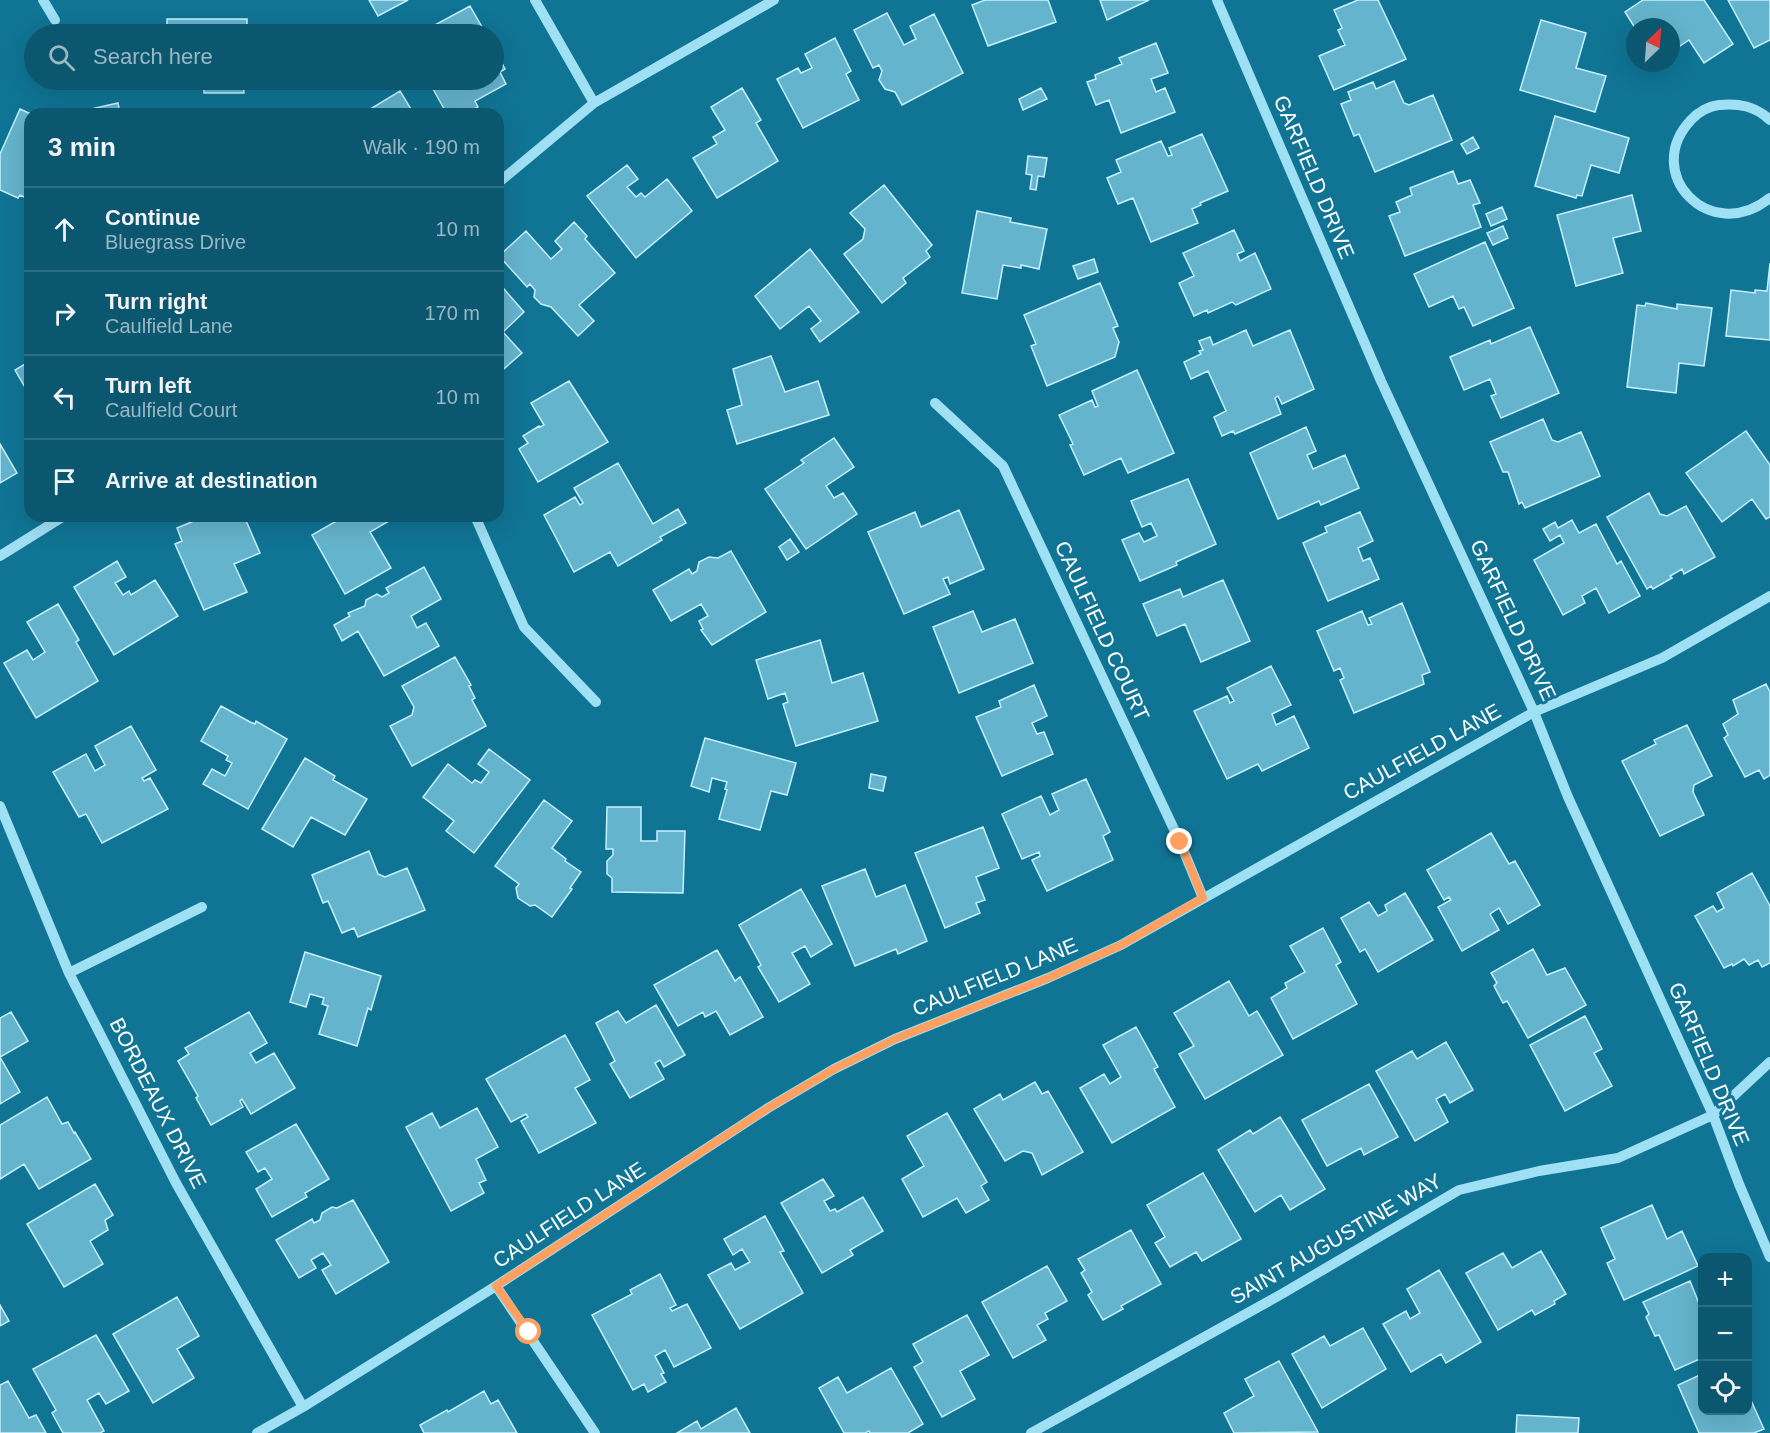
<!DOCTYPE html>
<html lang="en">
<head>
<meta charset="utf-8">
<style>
	body { margin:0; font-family:Helvetica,sans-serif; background:#155d75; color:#f1f3f6 }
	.controls { position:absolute; right:18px; bottom:18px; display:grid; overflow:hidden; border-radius:12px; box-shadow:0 6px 24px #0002 }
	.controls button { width:54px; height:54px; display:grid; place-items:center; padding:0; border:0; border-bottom:2px solid #2c6d83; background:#0c5770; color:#f1f3f6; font:30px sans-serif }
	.compass { position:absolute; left:1626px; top:18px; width:54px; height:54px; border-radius:50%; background:#0c5770; box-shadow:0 6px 24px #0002; rotate:25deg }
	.stop { position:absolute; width:18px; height:18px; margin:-14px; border:4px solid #ffa061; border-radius:50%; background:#fff }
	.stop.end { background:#ffa061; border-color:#fff; box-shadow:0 2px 6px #0008 }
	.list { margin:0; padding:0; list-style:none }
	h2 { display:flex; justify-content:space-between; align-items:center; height:78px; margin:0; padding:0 24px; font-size:26px }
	h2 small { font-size:20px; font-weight:400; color:#9ab8c3 }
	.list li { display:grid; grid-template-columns:39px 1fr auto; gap:18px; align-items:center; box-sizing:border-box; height:84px; padding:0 24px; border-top:2px solid #2c6d83 }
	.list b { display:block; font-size:22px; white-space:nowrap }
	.list p { margin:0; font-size:20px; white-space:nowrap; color:#9ab8c3 }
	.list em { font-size:20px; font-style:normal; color:#9ab8c3 }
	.icon { flex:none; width:33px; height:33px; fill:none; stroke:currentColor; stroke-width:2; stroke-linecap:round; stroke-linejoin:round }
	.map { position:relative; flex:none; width:1770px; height:1433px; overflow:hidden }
	.search { position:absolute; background:#0c5770; box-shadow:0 6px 24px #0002; left:24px; top:24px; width:480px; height:66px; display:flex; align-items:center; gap:15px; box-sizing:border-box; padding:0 21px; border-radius:33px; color:#9ab8c3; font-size:22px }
	.panel { position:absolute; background:#0c5770; box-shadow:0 6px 24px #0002; left:24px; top:108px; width:480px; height:414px; border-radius:18px }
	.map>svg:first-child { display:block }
</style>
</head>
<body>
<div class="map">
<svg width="1770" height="1433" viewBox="0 0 1770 1433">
	<rect width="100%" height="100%" fill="#107495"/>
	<!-- building -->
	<path fill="#65b4cd" stroke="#c6f1fe" stroke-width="1.5" d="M369 0H408L378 16Z
		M985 0H1048L1056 22 988 46 972 5Z
		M1100 0H1149L1107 20Z
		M1358 0H1378L1406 59 1334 90 1319 56 1345 45 1338 30 1342 28 1334 10Z
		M1643 0H1704L1733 44 1704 63 1689 40 1677 48 1678 51 1674 53 1676 55 1671 58V27L1635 28 1625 12Z
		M1728 0H1770V40L1754 48Z
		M470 6 486 34H434L431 27Z
		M887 13 904 45 916 39 910 26 934 14 963 73 902 105 895 92 885 89 879 80 882 71 879 65 873 68 854 30Z
		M167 19H247V34H167Z
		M1541 20 1586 33 1576 68 1606 76 1595 112 1520 90Z
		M835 38 851 71 846 74 859 100 803 128 777 79 798 68 801 73 812 68 805 54Z
		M1156 43 1168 73 1151 79 1156 92 1165 88 1175 112 1121 133 1109 100 1096 105 1087 82 1096 79 1095 75 1122 64 1119 58Z
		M494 48 505 69 500 72 506 84 475 101 478 107 464 114H447L428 80H494Z
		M204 80H243L244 93H204Z
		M1394 81 1404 103 1409 105 1433 95 1452 140 1375 172 1359 134 1354 136 1341 104 1351 100 1348 92 1373 82 1376 89Z
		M742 88 761 120 756 123 778 161 717 198 693 158 717 144 713 137 725 130 711 107Z
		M1041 88 1047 99 1023 110 1019 99Z
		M400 91 414 114H362Z
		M118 103 120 114H83L82 111Z
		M20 109 31 114 30 200 20 195 18 198 0 190V154Z
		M1555 116 1629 138 1619 173 1591 165 1582 196 1577 195 1576 198 1535 186Z
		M1202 134 1228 191 1200 203 1201 205 1192 209 1198 223 1151 242 1133 198 1118 204 1107 178 1121 172 1116 160 1161 141 1168 156 1172 155 1169 148Z
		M1473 137 1479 148 1467 154 1461 144Z
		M1028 156 1047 158 1044 177 1038 176 1036 190 1030 189 1032 175 1026 174Z
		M627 165 638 179 627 187 636 197 641 193 645 197 667 179 692 211 636 258 587 196Z
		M1453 171 1458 184 1470 180 1480 203 1473 205 1481 227 1405 256 1389 216 1400 212 1396 202 1412 195 1410 188Z
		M884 185 932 245 926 251 930 257 903 278 906 283 882 303 844 254 863 239 865 229 850 213Z
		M1632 195 1641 231 1613 238 1623 273 1576 286 1557 215Z
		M1502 207 1507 219 1491 226 1486 214Z
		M977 211 1011 218 1010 222 1047 229 1039 269 1021 265V268L1003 265 997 299 962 293Z
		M574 222 587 236 585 239 615 273 579 305 594 321 578 336 551 307 541 304 534 297 535 290 530 284 527 287 499 256 526 231 551 259 562 249 555 241Z
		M1503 226 1508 238 1493 245 1487 233Z
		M1234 230 1244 251 1237 254 1240 261 1255 253 1271 289 1236 305 1232 302 1208 313 1207 310 1194 316 1179 283 1194 276 1183 253Z
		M1485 242 1514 308 1473 326 1464 307 1459 309 1453 296 1429 307 1414 274Z
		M810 249 859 312 820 342 811 329 821 321 809 306 780 329 755 296Z
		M1094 259 1098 272 1078 279 1073 266Z
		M1770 263V340L1726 336 1731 290 1755 293V290L1767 291Z
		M498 282 524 312 503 332 522 353 498 374Z
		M1100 283 1118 326 1113 328 1119 342 1115 357 1047 386 1031 346 1036 344 1024 315Z
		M1646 303 1677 309V304L1712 308 1704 366 1679 363 1676 393 1627 387 1637 305 1645 306Z
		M1530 327 1559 393 1501 418 1491 396 1496 394 1490 379 1464 390 1450 357 1490 340 1491 344Z
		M1246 330 1253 346 1290 330 1314 389 1282 404 1278 396 1275 398 1281 414 1235 434 1233 431 1222 436 1214 417 1226 411 1208 371 1191 379 1184 362 1201 354 1199 351 1203 350 1199 341 1210 337 1213 345Z
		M771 356 785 392 818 381 829 415 737 444 727 410 742 405 733 369Z
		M30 361V396L15 370Z
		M1137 370 1174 453 1128 473 1121 458 1084 475 1070 445 1073 444 1059 415 1092 400 1095 407 1098 406 1092 391Z
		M569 381 608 442 538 482 519 449 528 443 523 436 539 426 540 427 544 425 531 403Z
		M1543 419 1552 440 1558 442 1581 432 1600 476 1525 508 1522 502 1519 504 1508 472H1503L1490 442Z
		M1306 427 1316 451 1307 455 1313 469 1345 455 1359 488 1321 505 1319 501 1278 519 1250 453Z
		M1746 431 1770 465V517L1766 519 1752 499 1722 522 1686 473Z
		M834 438 854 467 826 486 834 498 843 493 857 514 806 549 765 489 804 463 801 460Z
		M0 444 17 473 0 483Z
		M618 463 653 524 678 509 686 523 660 537 662 540 618 566 610 552 574 572 544 515 575 497 580 505 583 503 574 488Z
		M1188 479 1216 544 1176 562 1177 565 1140 581 1122 540 1139 533 1144 542 1157 536 1151 523 1142 527 1131 501Z
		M1649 493 1660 514 1667 516 1686 506 1715 557 1684 574 1682 569 1670 576 1672 578 1653 589 1651 586 1647 589 1607 517Z
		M959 510 984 569 950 584 948 577 943 579 950 594 904 614 868 532 915 512 921 527Z
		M1360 512 1373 541 1358 548 1363 561 1370 558 1379 579 1328 601 1303 543 1327 532 1325 527Z
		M206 516H244L260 553 234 564 247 592 204 610 175 544 182 541 177 528Z
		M345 516 396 517 370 532 391 568 345 594 312 535Z
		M1572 520 1579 533 1596 524 1617 564 1621 561 1640 596 1609 613 1596 588 1582 596 1585 603 1563 615 1534 560 1564 543 1560 535 1550 541 1543 529 1555 522 1558 528Z
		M790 539 799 552 787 560 779 547Z
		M731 551 766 612 712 645 701 630 703 629 699 621 708 616 701 604 671 621 653 590 689 569 692 574 697 571 699 562 709 557 718 558Z
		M117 561 126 577 115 583 123 595 129 591 131 595 155 580 178 616 114 655 74 587Z
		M424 567 441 599 411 616 417 628 426 623 439 646 384 676 358 631 342 641 334 625 350 616 348 613 365 606 366 600 377 594 382 597 389 593 386 588Z
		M1223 580 1250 641 1201 662 1185 624 1157 636 1143 604 1180 589 1183 597Z
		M1402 603 1430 672 1422 675 1424 684 1354 713 1340 680 1344 678 1340 668 1334 671 1317 631 1362 611 1368 625 1372 624 1369 618Z
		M58 604 79 640 76 642 98 681 36 718 4 663 27 650 33 660 45 652 27 622Z
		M973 611 982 632 1015 619 1033 663 959 693 933 627Z
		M820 640 832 683 863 673 878 721 796 746 783 704 788 702 785 693 768 699 756 660Z
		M455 657 471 685 469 686 475 698 472 700 486 726 412 766 390 726 412 715 414 707 402 686Z
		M1271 666 1291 705 1272 714 1276 725 1294 716 1309 748 1262 771 1258 764 1227 779 1194 711 1227 696 1230 703 1234 701 1227 688Z
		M1766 684 1770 692V775L1764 779 1759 770 1745 777 1724 738 1728 735 1723 724 1738 714 1733 700Z
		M1034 685 1047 716 1032 723 1037 734 1044 732 1053 754 1002 776 976 717 1001 707 999 701Z
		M221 706 250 722 255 724 256 721 287 739 248 809 203 784 212 769 225 776 232 763 226 760 228 756 201 741Z
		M1687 725 1712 776 1694 785 1693 792 1704 815 1660 836 1622 761 1656 744 1654 740Z
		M131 726 156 770 142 778 144 781 150 778 168 809 102 843 86 814 79 817 53 772 86 754 95 771 105 765 95 746Z
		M705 738 796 763 787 795 771 791 760 830 719 819 727 790 725 789 727 782 712 778 709 792 691 786Z
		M489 749 530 780 474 853 446 831 454 821 423 797 448 764 472 783 475 780 481 783 489 772 478 764Z
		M305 758 335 776 333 780 367 799 345 835 311 817 293 847 262 829Z
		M871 774 886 777 883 791 869 788Z
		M1086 779 1110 832 1103 836 1113 860 1047 891 1032 860 1040 856 1039 852 1022 859 1002 814 1041 796 1050 815 1059 810 1052 794Z
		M544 800 572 821 552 848 566 859 565 861 581 872 570 888 572 889 552 917 535 905 530 906 518 898 516 888 519 884 495 866Z
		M607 807H641V841H657V831H685L683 893 612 892V878L607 874V861L613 855V849H606Z
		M983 827 999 868 976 877 985 900 976 903 980 913 945 928 915 853Z
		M1491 833 1509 864 1515 861 1540 905 1508 924 1499 908 1490 914 1499 930 1462 951 1438 907 1451 900 1449 897 1444 900 1427 870Z
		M369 851 378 874 385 877 407 868 425 910 358 937 354 928 342 933 328 901 323 903 312 875Z
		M865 869 876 897 905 885 927 941 898 954 896 949 855 966 822 886Z
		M1752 873 1770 906V963L1762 967 1758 960 1749 965 1744 959 1733 966 1732 964 1724 968 1695 916 1713 906 1717 912 1724 908 1717 893Z
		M801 889 832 944 811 957 805 946 792 953 810 984 779 1002 758 967 761 965 739 925Z
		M1405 893 1433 940 1378 972 1365 949 1360 952 1341 918 1369 902 1378 916 1387 911 1385 905Z
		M1323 928 1341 962 1336 965 1357 1004 1293 1039 1271 998 1287 988 1285 983 1305 972 1290 946Z
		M1533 949 1547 975 1565 968 1586 1005 1528 1038 1507 1001 1503 1003 1494 986 1497 983 1491 973Z
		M717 950 735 981 740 977 763 1017 730 1035 716 1011 705 1017 703 1012 678 1026 654 985Z
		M305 952 381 976 371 1010 368 1008 357 1046 319 1034 328 1006 322 1004 324 998 310 994 306 1007 290 1002Z
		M1229 981 1249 1016 1257 1011 1283 1055 1205 1099 1179 1054 1194 1046 1174 1013Z
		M656 1005 685 1055 664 1067 660 1060 655 1063 664 1079 630 1098 610 1064 615 1061 596 1023 618 1011 626 1023Z
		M11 1012 28 1041 0 1057 20 1092 0 1104V1018Z
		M249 1012 267 1043 250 1053 256 1063 274 1053 295 1088 251 1114 242 1099 240 1101 243 1107 211 1125 196 1098 198 1096 178 1061 189 1054 185 1048Z
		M1585 1016 1602 1049 1594 1053 1612 1086 1565 1111 1530 1045Z
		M1136 1027 1158 1067 1154 1069 1175 1107 1112 1143 1080 1088 1104 1074 1110 1084 1121 1077 1103 1045Z
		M565 1035 590 1080 575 1088 596 1123 539 1153 521 1121 528 1117 526 1114 511 1122 486 1079Z
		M1446 1042 1473 1090 1450 1103 1445 1094 1436 1099 1448 1122 1415 1141 1376 1071 1412 1051 1417 1059Z
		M1035 1082 1042 1094 1048 1091 1083 1152 1042 1175 1032 1153 1023 1151 1005 1161 974 1109 1000 1094 1003 1100Z
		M1369 1084 1398 1137 1364 1155 1361 1148 1327 1166 1302 1120Z
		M47 1097 62 1124 68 1122 74 1133 75 1132 91 1159 39 1189 24 1164 0 1179V1125Z
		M477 1108 498 1147 476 1159 486 1180 479 1183 484 1193 451 1211 406 1127 432 1113 440 1128Z
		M947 1113 987 1182 981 1186 989 1200 966 1213 957 1198 923 1217 902 1179 924 1166 907 1136Z
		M1280 1117 1325 1189 1290 1210 1281 1195 1255 1212 1218 1150 1250 1130 1253 1134Z
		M296 1124 329 1179 305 1193 307 1197 272 1217 256 1189 272 1179 265 1168 258 1172 246 1152Z
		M1203 1173 1241 1239 1202 1261 1196 1252 1170 1267 1155 1243 1165 1237 1147 1205Z
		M823 1179 834 1196 824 1201 830 1211 835 1209 837 1212 863 1197 883 1231 850 1250 853 1255 822 1273 781 1203Z
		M95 1184 113 1215 105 1220 108 1230 90 1241 103 1264 64 1287 27 1224Z
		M353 1200 389 1262 336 1294 322 1270 331 1265 323 1253 311 1260 316 1268 299 1278 276 1240 312 1219 314 1223 320 1220 322 1213 332 1207 337 1208Z
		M1652 1205 1667 1239 1682 1231 1698 1266 1624 1300 1607 1263 1615 1259 1601 1228Z
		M765 1216 784 1251 780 1252 803 1293 740 1329 708 1275 731 1263 735 1270 750 1262 742 1249 733 1255 724 1239Z
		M1131 1230 1161 1284 1121 1306 1123 1309 1103 1320 1088 1295 1092 1292 1081 1273 1085 1270 1078 1259Z
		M1541 1251 1566 1294 1554 1301 1555 1304 1535 1315 1532 1310 1498 1330 1466 1273 1503 1253 1512 1268Z
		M1047 1266 1067 1301 1045 1313 1048 1319 1037 1325 1046 1340 1013 1358 982 1302Z
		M1439 1270 1481 1342 1446 1363 1441 1354 1411 1372 1383 1324 1406 1311 1410 1319 1420 1313 1407 1289Z
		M660 1274 676 1305 670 1308 672 1311 687 1304 711 1348 674 1367 665 1350 655 1356 664 1373 661 1374 666 1382 648 1392 644 1384 633 1390 592 1315 632 1294 630 1290Z
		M1690 1281 1702 1311V1358L1675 1370 1659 1335 1655 1336 1646 1317 1649 1314 1643 1302Z
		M177 1297 199 1336 177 1349 194 1378 153 1403 113 1334Z
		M0 1305 9 1321 0 1326Z
		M967 1315 989 1355 960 1371 975 1399 942 1417 914 1367 923 1362 913 1344Z
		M1363 1328 1386 1369 1322 1408 1292 1354 1324 1336 1330 1346Z
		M96 1335 129 1391 106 1404 99 1393 87 1400 104 1431 100 1433H63L52 1413 56 1410 33 1369Z
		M1279 1361 1318 1432 1234 1433 1224 1413 1254 1396 1245 1379Z
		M891 1368 923 1424 908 1433H870L869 1431 865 1433H844L819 1388 838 1377 847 1393Z
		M1702 1374V1410H1748V1397L1749 1396 1764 1429 1754 1433H1699L1678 1385Z
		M8 1381 29 1418 36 1415 46 1433H0V1385Z
		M484 1391 491 1404 498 1400 517 1433H424L420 1425 447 1410 448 1412Z
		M736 1408 750 1433H677L697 1421 701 1429Z
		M1517 1415 1579 1418 1578 1433H1516Z"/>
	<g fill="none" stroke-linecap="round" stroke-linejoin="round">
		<!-- minor -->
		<path stroke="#9fe0f4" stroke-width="10" d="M43 0 55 20
			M535 0 594 103
			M1217 0 1381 381 1534 712 1568 797 1713 1115 1739 1184 1770 1257
			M1770 120C1755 106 1739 103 1719 105 1709 106 1698 112 1691 120 1641 173 1710 246 1770 198
			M498 183 594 103 774 0
			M935 403 1003 466 1180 842 1203 898
			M475 516 524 627 596 702
			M0 556 64 516
			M0 806 69 973 176 1183 303 1407
			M69 973 202 907
			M496 1286 595 1433
			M257 1433 303 1407 496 1286 768 1108 834 1069 895 1039 1048 978 1121 945 1534 712 1662 658 1770 596
			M1031 1433 1280 1295 1459 1190 1539 1171 1618 1158 1713 1115 1770 1062"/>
	</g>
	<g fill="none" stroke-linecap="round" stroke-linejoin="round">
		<!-- route -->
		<path stroke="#ffa061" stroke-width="8" d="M529 1332 496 1286 768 1108 834 1069 895 1039 1048 978 1121 945 1203 898 1180 842"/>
	</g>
	<g text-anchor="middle" stroke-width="6" stroke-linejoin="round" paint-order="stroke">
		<!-- street labels -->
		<g font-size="21" fill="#fff" stroke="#107495">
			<text transform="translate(1314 177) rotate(67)" y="7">GARFIELD DRIVE</text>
			<text transform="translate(1513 620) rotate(65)" y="7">GARFIELD DRIVE</text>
			<text transform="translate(1102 631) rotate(65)" y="7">CAULFIELD COURT</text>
			<text transform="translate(1422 752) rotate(-29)" y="7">CAULFIELD LANE</text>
			<text transform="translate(995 977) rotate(-22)" y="7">CAULFIELD LANE</text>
			<text transform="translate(1709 1064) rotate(67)" y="7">GARFIELD DRIVE</text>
			<text transform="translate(158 1103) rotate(63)" y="7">BORDEAUX DRIVE</text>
			<text transform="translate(569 1215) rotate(-33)" y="7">CAULFIELD LANE</text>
			<text transform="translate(1336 1239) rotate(-30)" y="7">SAINT AUGUSTINE WAY</text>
		</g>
	</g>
</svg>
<div class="controls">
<button>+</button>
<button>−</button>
<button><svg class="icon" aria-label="locate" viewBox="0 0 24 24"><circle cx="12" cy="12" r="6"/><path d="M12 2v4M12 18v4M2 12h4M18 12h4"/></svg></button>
</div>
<svg class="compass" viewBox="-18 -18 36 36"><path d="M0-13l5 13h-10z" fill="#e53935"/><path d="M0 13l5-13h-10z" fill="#9ab8c3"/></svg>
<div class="stop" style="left:529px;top:1332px"></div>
<div class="stop end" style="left:1180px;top:842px"></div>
<div class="search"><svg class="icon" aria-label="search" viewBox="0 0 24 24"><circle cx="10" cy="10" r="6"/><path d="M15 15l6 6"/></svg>Search here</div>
<section class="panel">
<h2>3 min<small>Walk · 190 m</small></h2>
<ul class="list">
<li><svg class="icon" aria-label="ahead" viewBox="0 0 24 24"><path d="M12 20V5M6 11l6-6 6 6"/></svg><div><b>Continue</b><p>Bluegrass Drive</p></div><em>10 m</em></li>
<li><svg class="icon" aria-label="right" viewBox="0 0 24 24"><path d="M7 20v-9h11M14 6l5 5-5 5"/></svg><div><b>Turn right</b><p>Caulfield Lane</p></div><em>170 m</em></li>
<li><svg class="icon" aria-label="left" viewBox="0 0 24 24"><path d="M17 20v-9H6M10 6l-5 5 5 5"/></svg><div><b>Turn left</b><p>Caulfield Court</p></div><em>10 m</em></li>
<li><svg class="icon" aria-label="arrive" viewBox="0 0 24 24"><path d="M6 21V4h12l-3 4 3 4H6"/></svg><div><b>Arrive at destination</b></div></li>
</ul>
</section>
</div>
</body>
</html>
